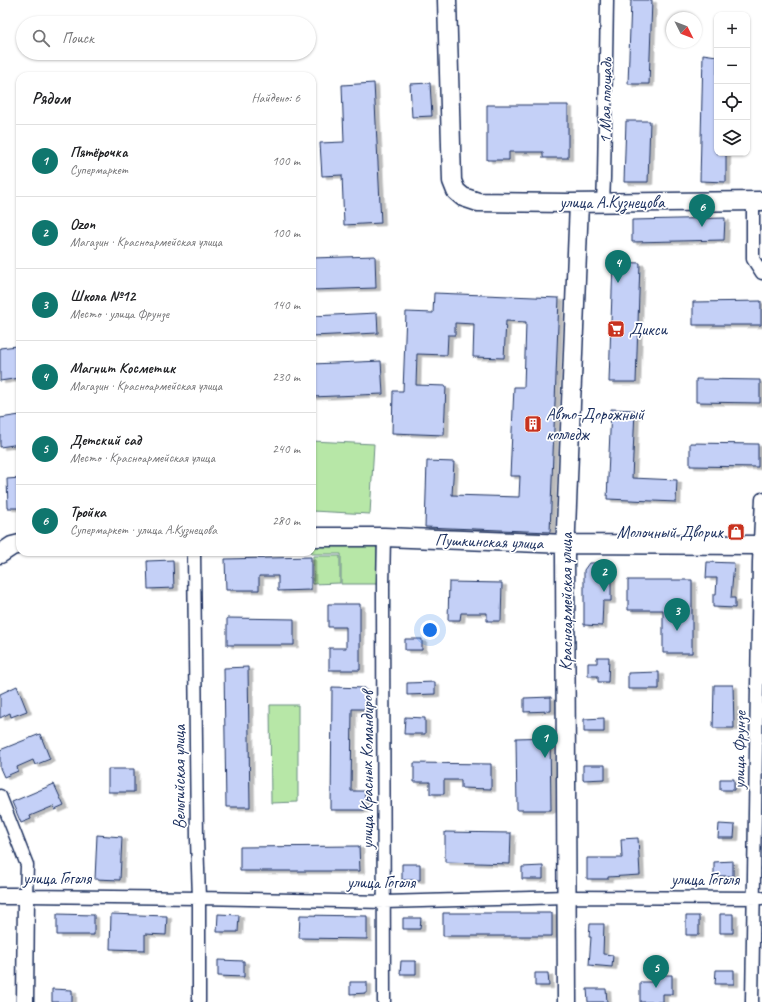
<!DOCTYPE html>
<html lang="ru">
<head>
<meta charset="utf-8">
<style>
	body { margin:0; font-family:Caveat,sans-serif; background:#f6f6f6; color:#202124 }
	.controls { position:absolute; right:12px; top:12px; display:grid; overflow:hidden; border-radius:8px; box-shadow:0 1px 3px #0004 }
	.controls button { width:36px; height:36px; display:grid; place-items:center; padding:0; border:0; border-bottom:1px solid #e0e0e0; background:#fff; color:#202124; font:20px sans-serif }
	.compass { position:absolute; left:666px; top:12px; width:36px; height:36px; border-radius:50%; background:#fff; box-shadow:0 1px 3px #0004; rotate:132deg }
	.you { position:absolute; left:430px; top:630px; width:14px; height:14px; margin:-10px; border:3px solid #fff; border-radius:50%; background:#1a73e8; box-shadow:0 0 0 6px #1a73e833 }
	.badge { display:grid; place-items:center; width:26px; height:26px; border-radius:50%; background:#0f766e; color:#fff; font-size:13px; font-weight:700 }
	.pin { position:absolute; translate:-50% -33px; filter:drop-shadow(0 1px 2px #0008) }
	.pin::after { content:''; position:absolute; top:21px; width:14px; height:12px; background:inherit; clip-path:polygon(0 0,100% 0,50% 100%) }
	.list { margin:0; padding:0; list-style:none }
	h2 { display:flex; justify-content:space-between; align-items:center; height:52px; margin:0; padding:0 16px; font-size:17px }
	h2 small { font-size:13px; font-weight:400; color:#757577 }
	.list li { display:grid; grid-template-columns:26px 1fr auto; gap:12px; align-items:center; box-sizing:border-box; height:72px; padding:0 16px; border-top:1px solid #e0e0e0 }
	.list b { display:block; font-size:15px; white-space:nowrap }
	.list p { margin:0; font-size:13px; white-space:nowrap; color:#757577 }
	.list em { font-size:13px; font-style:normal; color:#757577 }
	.icon { flex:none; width:22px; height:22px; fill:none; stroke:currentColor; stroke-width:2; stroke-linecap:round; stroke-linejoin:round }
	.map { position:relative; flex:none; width:762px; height:1002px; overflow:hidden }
	.search { position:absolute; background:#fff; box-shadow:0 1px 3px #0004; left:16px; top:16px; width:300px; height:44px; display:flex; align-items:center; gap:10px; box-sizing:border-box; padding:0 14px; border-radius:22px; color:#757577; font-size:15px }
	.panel { position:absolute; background:#fff; box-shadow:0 1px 3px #0004; left:16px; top:72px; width:300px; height:484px; border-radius:12px }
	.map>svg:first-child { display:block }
</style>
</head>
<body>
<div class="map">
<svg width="762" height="1002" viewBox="0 0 762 1002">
	<defs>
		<filter id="shadow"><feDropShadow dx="4.5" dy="2.5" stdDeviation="0" flood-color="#0004"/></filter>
	</defs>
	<rect width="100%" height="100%" fill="#fff"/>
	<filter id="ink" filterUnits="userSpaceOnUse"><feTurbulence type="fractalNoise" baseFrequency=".025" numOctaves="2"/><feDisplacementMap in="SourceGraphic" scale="8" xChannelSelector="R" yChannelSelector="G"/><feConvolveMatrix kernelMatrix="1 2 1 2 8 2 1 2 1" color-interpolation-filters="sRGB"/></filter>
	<g filter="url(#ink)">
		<!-- green -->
		<path fill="#b7e7a7" stroke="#698b82" d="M312 441 374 444 370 514 312 511Z
			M312 546H377V584H341V554H311V552H312Z
			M313 556H340V583L313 584Z
			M270 705H298V802L271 803Z"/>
		<!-- building -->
		<path fill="#c4d0f7" stroke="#1b2f5e" filter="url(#shadow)" d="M631 0H652L649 84H628Z
			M703 54 717 56V153H726V182L700 181Z
			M374 83 381 223 344 225 342 175 322 176 320 143 344 142 342 85Z
			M430 83 432 116 412 117 410 84Z
			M487 105H568V158H543V152H509V160H487Z
			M626 121H650L648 182H624Z
			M725 218 724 240 632 242V220Z
			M375 256 376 288 312 290V258Z
			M613 262 640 263 636 382H609Z
			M434 293 559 298 550 532 425 527 427 461 454 462 452 495 519 497 520 476H510L514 387H524L526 322 506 321 504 358 473 357 474 324 455 323V335H448L447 355 417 354 416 385 446 386 444 435 392 433 393 391H403L406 312 433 313Z
			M761 301V325H693V302Z
			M377 313 378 333 312 336V316Z
			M17 346 20 366V378L0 381V348Z
			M381 361 383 394 312 397V364Z
			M696 379 760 380V403L696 402Z
			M611 409 635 410 632 478 677 480 676 502 607 499Z
			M20 415V444L0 447V418Z
			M690 443 758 444V467L690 466Z
			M20 478V508H8L7 479Z
			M311 557V590L278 591V576H259V590H226L225 559Z
			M173 560 174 588 148 589 147 561Z
			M707 562 734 563 731 598H735V608L713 607V595H716L717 578H706Z
			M589 563H611V601H603L602 626 584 625V570Z
			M628 580H692V653H663V610H628Z
			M449 582 502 583 501 621H487V613H461L460 620H448Z
			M328 604H360V670H329V648H346V627H328Z
			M227 618 294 619V645H227Z
			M405 639H422V650H405Z
			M597 657H609L608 682H598V676H588V663H597Z
			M248 667 250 807H226L224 668Z
			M659 672V689H628V673Z
			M435 682V694L407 695V683Z
			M714 685H733L734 728H713Z
			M17 686 27 711 11 717 10 713 0 718V694Z
			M332 687 365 688V709H352L351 791H365L364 810H331Z
			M551 697V711L524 712V698Z
			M405 717 425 718V734H404Z
			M604 718V732H584V719Z
			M40 734 50 759 35 765 33 760 17 767 18 771 4 777 0 768V750Z
			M550 737 551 810H517L516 738Z
			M414 763 491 764V789L461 788V780H444V794H430V782H414Z
			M583 765H605V779L583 780Z
			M108 769H134V792H108Z
			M720 779H734V790H720Z
			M54 784 64 806 55 810 54 806 30 816 31 819 21 823 12 802Z
			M719 824 735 825 734 838H718Z
			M445 832 511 833 510 864 445 862Z
			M97 835 122 837 120 880 95 879Z
			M638 838 640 875 608 877V879H587V858H622L621 839Z
			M359 846 360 871H240V847Z
			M733 861V876H714V862Z
			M402 864H420V880H402Z
			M543 866V879H522V867Z
			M443 913H552V936H443Z
			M57 914 94 915V935H57Z
			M111 914 167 916 166 935 145 934V950L110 949Z
			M218 914 239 915 238 932H217Z
			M720 914H733V933H720Z
			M300 915 367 916V939L299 938Z
			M686 916H699V935H686Z
			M403 918H421L420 929H403Z
			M590 924H604L603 954 613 955 612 967 589 965 591 937H589Z
			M218 960 244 961V977L218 976Z
			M401 961H416V974H400Z
			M716 970H734V984H715Z
			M535 973H548L549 986H535Z
			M652 975H672V994H663V1002H640V982H652Z
			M350 982H367V993L350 994Z
			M52 989 72 990V1002H52Z
			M587 989H606L607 1002H588Z"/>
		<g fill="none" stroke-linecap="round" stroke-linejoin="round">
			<defs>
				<path id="minor" d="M753 201V259L762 273
					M603 203 604 178 607 0
					M194 552 197 839 199 898V1002
					M0 796 27 865 26 896 199 898 384 902 567 897 762 898
					M384 1002 383 586 384 537
					M752 1002 759 562 762 499"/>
				<path id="tertiary" d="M0 896H26L25 1002"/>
				<path id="secondary" d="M447 0 452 181 456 191 463 197 478 202 567 203 762 201
					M312 537H384L565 544 762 545
					M0 554 12 546 20 544
					M567 1002 565 554 579 203"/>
			</defs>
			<!-- minor casing -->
			<use href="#minor" stroke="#1b2f5e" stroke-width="15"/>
			<!-- tertiary casing -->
			<use href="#tertiary" stroke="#1b2f5e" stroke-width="19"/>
			<!-- secondary casing -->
			<use href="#secondary" stroke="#1b2f5e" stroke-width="21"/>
			<!-- minor -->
			<use href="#minor" stroke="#fff" stroke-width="12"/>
			<!-- tertiary -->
			<use href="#tertiary" stroke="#fff" stroke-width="16"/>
			<!-- secondary -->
			<use href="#secondary" stroke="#fff" stroke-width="18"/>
		</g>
	</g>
	<!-- icons -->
	<defs>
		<symbol id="supermarket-square" viewBox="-11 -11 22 22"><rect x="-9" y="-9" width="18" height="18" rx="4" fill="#c8321e" stroke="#fff"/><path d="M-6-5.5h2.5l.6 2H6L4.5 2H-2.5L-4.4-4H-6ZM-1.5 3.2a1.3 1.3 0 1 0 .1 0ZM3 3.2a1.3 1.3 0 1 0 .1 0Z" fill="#fff"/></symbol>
		<symbol id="building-square" viewBox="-11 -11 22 22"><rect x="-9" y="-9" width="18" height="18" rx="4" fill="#c8321e" stroke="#fff"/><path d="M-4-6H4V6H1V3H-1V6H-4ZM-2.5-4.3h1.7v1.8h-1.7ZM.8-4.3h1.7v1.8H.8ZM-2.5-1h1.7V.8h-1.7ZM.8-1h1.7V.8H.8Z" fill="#fff"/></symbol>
		<symbol id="shop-square" viewBox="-11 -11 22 22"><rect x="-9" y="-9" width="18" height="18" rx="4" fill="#c8321e" stroke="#fff"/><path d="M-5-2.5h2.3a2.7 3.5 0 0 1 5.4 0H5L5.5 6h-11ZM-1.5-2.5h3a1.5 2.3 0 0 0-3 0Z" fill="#fff"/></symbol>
	</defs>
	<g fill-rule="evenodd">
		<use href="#supermarket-square" x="606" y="319" width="20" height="20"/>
		<use href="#building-square" x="523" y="414" width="20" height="20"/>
		<use href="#shop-square" x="726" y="522" width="20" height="20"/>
	</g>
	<g text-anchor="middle" stroke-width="3.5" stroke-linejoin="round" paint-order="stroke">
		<!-- street labels -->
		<g font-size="17" fill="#1b2f5e" stroke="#fff">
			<text transform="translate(605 101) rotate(-89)" y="6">1 Мая площадь</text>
			<text x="612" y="208">улица А.Кузнецова</text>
			<text transform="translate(489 541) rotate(2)" y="6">Пушкинская улица</text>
			<text transform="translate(566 602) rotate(-90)" y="6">Красноармейская улица</text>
			<text transform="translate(739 750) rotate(-89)" y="6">улица Фрунзе</text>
			<text transform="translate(367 770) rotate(-90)" y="6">улица Красных Командиров</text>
			<text transform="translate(179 777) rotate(-90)" y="6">Вельгийская улица</text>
			<text x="57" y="884">улица Гоголя</text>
			<text x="705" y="885">улица Гоголя</text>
			<text x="381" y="888">улица Гоголя</text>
		</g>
		<!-- poi labels -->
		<g font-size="17" fill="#1b2f5e" stroke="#fff" text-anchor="start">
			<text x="629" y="335">Дикси</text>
			<text x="546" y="420">Авто-Дорожный<tspan x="546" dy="20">колледж</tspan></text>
			<text x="723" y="538" text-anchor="end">Молочный Дворик</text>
		</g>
	</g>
</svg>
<div class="controls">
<button>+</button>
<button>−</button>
<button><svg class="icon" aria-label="locate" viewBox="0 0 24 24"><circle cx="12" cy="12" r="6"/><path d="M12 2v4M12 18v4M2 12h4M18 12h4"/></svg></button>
<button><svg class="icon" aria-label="layers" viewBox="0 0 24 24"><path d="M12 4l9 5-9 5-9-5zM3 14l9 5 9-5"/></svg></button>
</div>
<svg class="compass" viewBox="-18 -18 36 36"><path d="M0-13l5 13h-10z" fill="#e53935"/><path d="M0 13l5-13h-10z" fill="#757577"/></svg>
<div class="you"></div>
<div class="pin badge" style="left:545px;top:758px">1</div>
<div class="pin badge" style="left:604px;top:592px">2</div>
<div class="pin badge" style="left:677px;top:631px">3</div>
<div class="pin badge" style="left:618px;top:283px">4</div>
<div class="pin badge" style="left:656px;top:988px">5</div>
<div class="pin badge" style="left:702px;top:227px">6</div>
<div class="search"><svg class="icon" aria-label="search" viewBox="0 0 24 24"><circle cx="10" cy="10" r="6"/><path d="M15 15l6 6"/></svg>Поиск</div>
<section class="panel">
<h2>Рядом<small>Найдено: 6</small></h2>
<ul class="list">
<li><span class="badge">1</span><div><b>Пятёрочка</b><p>Супермаркет</p></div><em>100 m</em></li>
<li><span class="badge">2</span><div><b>Ozon</b><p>Магазин · Красноармейская улица</p></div><em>100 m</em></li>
<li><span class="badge">3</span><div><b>Школа №12</b><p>Место · улица Фрунзе</p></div><em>140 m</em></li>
<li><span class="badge">4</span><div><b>Магнит Косметик</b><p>Магазин · Красноармейская улица</p></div><em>230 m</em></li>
<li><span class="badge">5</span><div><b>Детский сад</b><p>Место · Красноармейская улица</p></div><em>240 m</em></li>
<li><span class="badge">6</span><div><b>Тройка</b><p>Супермаркет · улица А.Кузнецова</p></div><em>280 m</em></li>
</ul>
</section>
</div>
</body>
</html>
